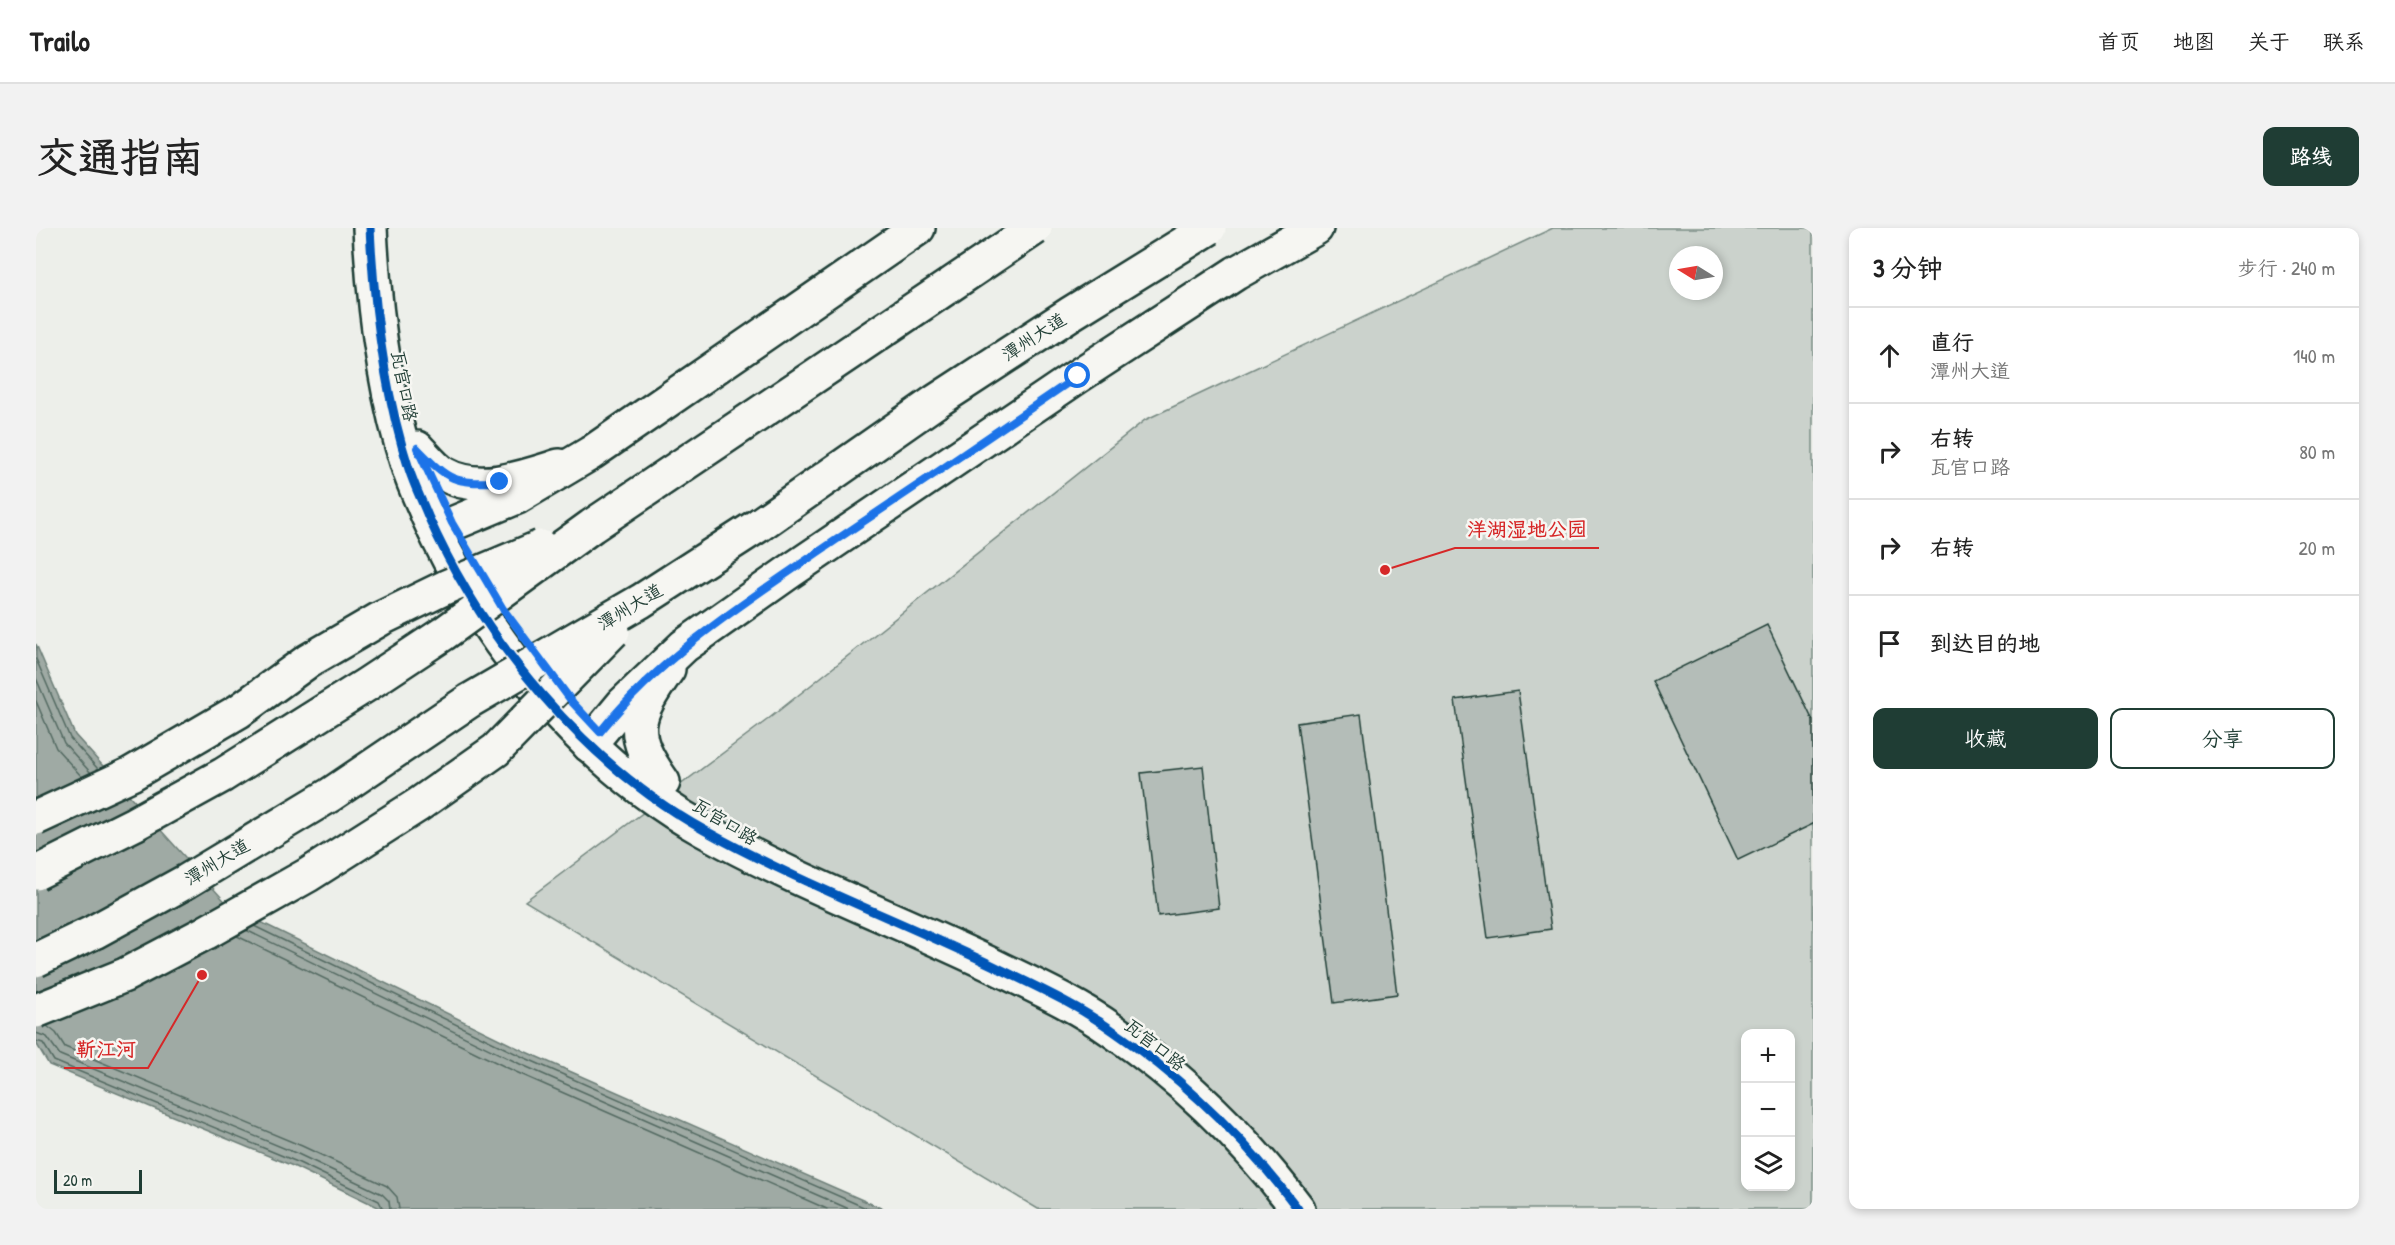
<!DOCTYPE html>
<html lang="zh">
<head>
<meta charset="utf-8">
<style>
	body { margin:0; font-family:"Patrick Hand","LXGW WenKai TC",sans-serif; background:#f2f2f2; color:#222 }
	.controls { position:absolute; right:18px; bottom:18px; display:grid; overflow:hidden; border-radius:12px; box-shadow:0 3px 9px #0003 }
	.controls button { width:54px; height:54px; display:grid; place-items:center; padding:0; border:0; border-bottom:2px solid #e0e0e0; background:#fff; color:#222; font:30px sans-serif }
	.compass { position:absolute; left:1633px; top:18px; width:54px; height:54px; border-radius:50%; background:#fff; box-shadow:0 3px 9px #0003; rotate:281deg }
	.scale { position:absolute; left:18px; bottom:15px; width:88px; box-sizing:border-box; padding-left:6px; border:3px solid #1f3d34; border-top:0; font-size:16px; line-height:21px; white-space:nowrap; color:#1f3d34; -webkit-text-stroke:4px #f6f6f2; paint-order:stroke }
	.stop { position:absolute; width:18px; height:18px; margin:-14px; border:4px solid #1a73e8; border-radius:50%; background:#fff }
	.stop.end { background:#1a73e8; border-color:#fff; box-shadow:0 2px 6px #0008 }
	.list { margin:0; padding:0; list-style:none }
	h2 { display:flex; justify-content:space-between; align-items:center; height:78px; margin:0; padding:0 24px; font-size:26px }
	h2 small { font-size:20px; font-weight:400; color:#767676 }
	.list li { display:grid; grid-template-columns:39px 1fr auto; gap:18px; align-items:center; box-sizing:border-box; height:96px; padding:0 24px; border-top:2px solid #e0e0e0 }
	.list b { display:block; font-size:22px; white-space:nowrap }
	.list p { margin:0; font-size:20px; white-space:nowrap; color:#767676 }
	.list em { font-size:20px; font-style:normal; color:#767676 }
	.actions { display:flex; gap:12px; padding:18px 24px }
	.actions a { flex:1; padding:14px 0; border:2px solid #1f3d34; border-radius:12px; text-align:center; font-size:21px; color:#1f3d34 }
	.actions .main { background:#1f3d34; color:#fff }
	.icon { flex:none; width:33px; height:33px; fill:none; stroke:currentColor; stroke-width:2; stroke-linecap:round; stroke-linejoin:round }
	.map { position:relative; flex:none; width:1777px; height:981px; overflow:hidden; border-radius:12px }
	header { display:flex; align-items:center; gap:36px; box-sizing:border-box; height:84px; padding:0 30px; background:#fff; border-bottom:2px solid #e0e0e0 }
	header strong { font-size:28px }
	nav { display:flex; gap:33px; margin-inline-start:auto; font-size:21px }
	.intro { display:flex; align-items:center; justify-content:space-between; box-sizing:border-box; height:144px; padding:0 36px }
	h1 { margin:0; font-size:42px }
	.button { padding:15px 27px; border-radius:12px; background:#1f3d34; color:#fff; font-size:21px; font-weight:700 }
	main { display:flex; gap:36px; padding:0 36px }
	aside { flex:1; background:#fff; border-radius:12px; box-shadow:0 3px 9px #0003 }
	.map>svg:first-child { display:block }
</style>
</head>
<body>
<header>
<strong>Trailo</strong>
<nav><a>首页</a><a>地图</a><a>关于</a><a>联系</a></nav>
</header>
<div class="intro"><h1>交通指南</h1><a class="button">路线</a></div>
<main>
<div class="map">
<svg width="1777" height="981" viewBox="0 0 1777 981">
	<rect width="100%" height="100%" fill="#edefea"/>
	<filter id="ink" filterUnits="userSpaceOnUse"><feTurbulence type="fractalNoise" baseFrequency=".0167" numOctaves="2"/><feDisplacementMap in="SourceGraphic" scale="12" xChannelSelector="R" yChannelSelector="G"/><feConvolveMatrix kernelMatrix="1 2 1 2 8 2 1 2 1" color-interpolation-filters="sRGB"/></filter>
	<g filter="url(#ink)">
		<!-- green -->
		<path fill="#cbd2cc" stroke="#758880" stroke-width="1.5" fill-rule="evenodd" d="M1517 0H1777V981H1002L489 673 731 492 1109 192ZM1642 27H1678V63H1642ZM1710 806H1754V958H1710Z"/>
		<!-- water -->
		<path fill="#9faaa4" stroke="#6c7e77" stroke-width="1.5" d="M0 416 39 507 194 679 490 824 847 981H346L257 938 13 837 0 815Z"/>
		<g fill="none" stroke-linecap="round" stroke-linejoin="round">
			<!-- shore -->
			<path stroke="#526961" stroke-width="1.5" d="M0 431 34 510 62 541
				M0 450 28 515 55 545
				M0 473 20 520 46 549
				M218 698 487 829 832 981
				M210 702 484 836 813 981
				M201 708 480 844 791 981
				M11 798 20 805 29 819 266 918 351 958 361 969 363 981
				M0 805 11 809 24 827 262 926 346 966 353 973 354 981
				M0 813 7 815 18 833 259 933 343 973 347 981"/>
		</g>
		<!-- building -->
		<path fill="#b4bdb8" stroke="#1f3d34" stroke-width="1.5" d="M1731 397 1777 493V596L1702 632 1617 453Z
			M1482 463 1515 701 1452 710 1419 472Z
			M1325 486 1361 766 1298 775 1261 495Z
			M1167 538 1183 680 1122 688 1105 545Z"/>
		<g fill="none" stroke-linecap="round" stroke-linejoin="round">
			<defs>
				<path id="tertiary" d="M334 0C338 81 348 164 373 241 378 257 386 273 392 288 447 412 549 536 668 602 763 655 865 693 962 740 1001 759 1041 777 1076 802 1148 851 1210 912 1262 981
					M381 220C389 228 398 240 408 246 443 266 488 249 523 238
					M627 554C592 505 598 489 632 441"/>
				<path id="primary" d="M399 303 481 269 555 225 882 0
					M553 517 587 476 648 418 753 344 1042 148 1200 45 1280 0"/>
			</defs>
			<!-- tertiary casing -->
			<use href="#tertiary" stroke="#1f3d34" stroke-width="38"/>
			<!-- primary casing -->
			<use href="#primary" stroke="#1f3d34" stroke-width="38"/>
			<!-- tertiary -->
			<use href="#tertiary" stroke="#f6f6f2" stroke-width="33"/>
			<!-- primary -->
			<use href="#primary" stroke="#f6f6f2" stroke-width="33"/>
			<defs>
				<path id="trunk-bridge" d="M0 590 95 546 203 483 272 433 344 391 410 359 505 319
					M0 645 98 596 187 547 330 457 407 406 556 298 999 0
					M0 732 58 704 151 653 294 567 433 473 605 373 723 297 899 174 1034 86 1173 0
					M0 783 89 747 169 705 272 647 382 577 460 522 577 403"/>
			</defs>
			<!-- trunk-bridge casing -->
			<use href="#trunk-bridge" stroke="#1f3d34" stroke-width="38" stroke-linecap="butt"/>
			<!-- trunk-bridge -->
			<use href="#trunk-bridge" stroke="#f6f6f2" stroke-width="33"/>
			<defs>
				<path id="cycleway" d="M334 0C338 81 348 164 373 241 378 257 386 273 392 288 447 412 549 536 668 602 763 655 865 693 962 740 1001 759 1041 777 1076 802 1148 851 1210 912 1262 981"/>
			</defs>
			<!-- cycleway casing -->
			<use href="#cycleway" stroke="#f6f6f2" stroke-width="13"/>
			<!-- cycleway -->
			<use href="#cycleway" stroke="#0057b8" stroke-width="9"/>
		</g>
	</g>
	<g fill="none" stroke-linecap="round" stroke-linejoin="round" filter="url(#ink)">
		<!-- route -->
		<path stroke="#1a73e8" stroke-width="8" d="M464 254C417 255 414 254 381 220L416 295 467 381 537 475 564 504C630 423 715 370 800 312 881 258 962 203 1042 148"/>
	</g>
	<g text-anchor="middle" stroke-width="5" stroke-linejoin="round" paint-order="stroke">
		<!-- street labels -->
		<g font-size="18" fill="#1f3d34" stroke="#f6f6f2">
			<text transform="translate(998 109) rotate(-33)" y="6">潭州大道</text>
			<text transform="translate(368 158) rotate(79)" y="6">瓦官口路</text>
			<text transform="translate(594 379) rotate(-31)" y="6">潭州大道</text>
			<text transform="translate(689 594) rotate(31)" y="6">瓦官口路</text>
			<text transform="translate(181 634) rotate(-31)" y="6">潭州大道</text>
			<text transform="translate(1119 817) rotate(38)" y="6">瓦官口路</text>
		</g>
	</g>
	<!-- callouts -->
	<path fill="none" stroke="#d62828" stroke-width="2" d="M1349 342L1419 320H1563M166 747L112 840H28"/>
	<g fill="#d62828" stroke="#f6f6f2" stroke-width="2">
		<circle cx="1349" cy="342" r="6"/>
		<circle cx="166" cy="747" r="6"/>
	</g>
	<g font-size="20" text-anchor="middle" font-weight="bold" fill="#d62828" stroke="#f6f6f2" stroke-width="5" stroke-linejoin="round" paint-order="stroke">
		<text x="1491" y="308">洋湖湿地公园</text>
		<text x="70" y="828">靳江河</text>
	</g>
</svg>
<div class="controls">
<button>+</button>
<button>−</button>
<button><svg class="icon" aria-label="layers" viewBox="0 0 24 24"><path d="M12 4l9 5-9 5-9-5zM3 14l9 5 9-5"/></svg></button>
</div>
<svg class="compass" viewBox="-18 -18 36 36"><path d="M0-13l5 13h-10z" fill="#e53935"/><path d="M0 13l5-13h-10z" fill="#767676"/></svg>
<div class="scale">20 m</div>
<div class="stop" style="left:1042px;top:148px"></div>
<div class="stop end" style="left:464px;top:254px"></div>
</div>
<aside>
<h2>3 分钟<small>步行 · 240 m</small></h2>
<ul class="list">
<li><svg class="icon" aria-label="ahead" viewBox="0 0 24 24"><path d="M12 20V5M6 11l6-6 6 6"/></svg><div><b>直行</b><p>潭州大道</p></div><em>140 m</em></li>
<li><svg class="icon" aria-label="right" viewBox="0 0 24 24"><path d="M7 20v-9h11M14 6l5 5-5 5"/></svg><div><b>右转</b><p>瓦官口路</p></div><em>80 m</em></li>
<li><svg class="icon" aria-label="right" viewBox="0 0 24 24"><path d="M7 20v-9h11M14 6l5 5-5 5"/></svg><div><b>右转</b></div><em>20 m</em></li>
<li><svg class="icon" aria-label="arrive" viewBox="0 0 24 24"><path d="M6 21V4h12l-3 4 3 4H6"/></svg><div><b>到达目的地</b></div></li>
</ul>
<div class="actions"><a class="main">收藏</a><a>分享</a></div>
</aside>
</main>
</body>
</html>
